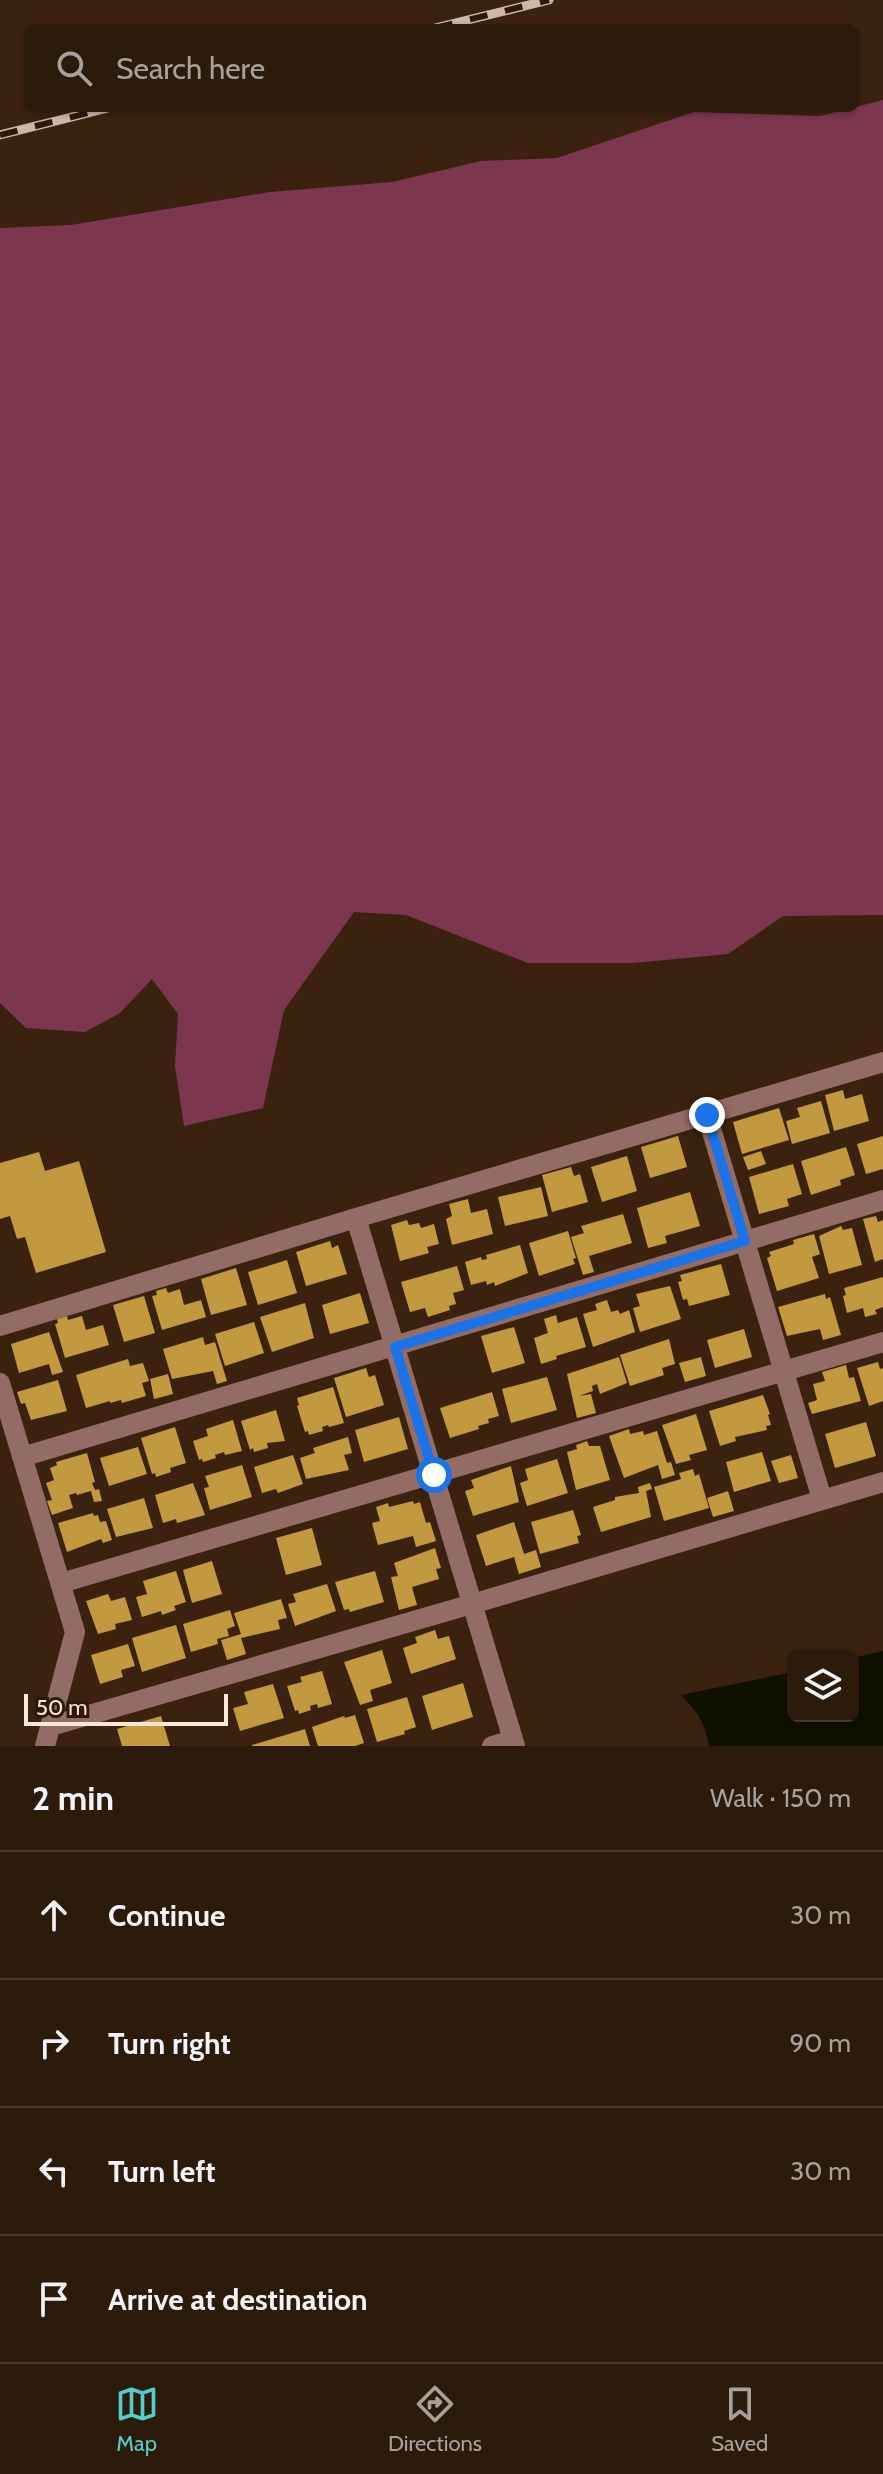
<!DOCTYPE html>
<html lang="en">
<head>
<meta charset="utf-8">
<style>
	body { margin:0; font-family:Cabin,sans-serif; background:#382719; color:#f1f3f6 }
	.controls { position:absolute; right:24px; bottom:24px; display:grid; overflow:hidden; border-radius:12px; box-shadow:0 2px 6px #0004 }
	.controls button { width:72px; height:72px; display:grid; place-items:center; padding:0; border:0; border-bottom:2px solid #48382c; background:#2c1a0b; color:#f1f3f6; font:40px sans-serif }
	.scale { position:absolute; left:24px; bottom:20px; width:204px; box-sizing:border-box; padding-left:8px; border:4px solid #f9e7dc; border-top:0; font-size:22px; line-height:28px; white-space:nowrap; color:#f9e7dc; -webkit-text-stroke:6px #301805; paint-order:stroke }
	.stop { position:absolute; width:24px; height:24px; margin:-18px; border:6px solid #1a73e8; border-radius:50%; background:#fff }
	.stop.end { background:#1a73e8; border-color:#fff; box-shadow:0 2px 8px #0008 }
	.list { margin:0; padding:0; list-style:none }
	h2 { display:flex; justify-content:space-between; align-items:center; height:104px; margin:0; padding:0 32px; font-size:34px }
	h2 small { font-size:26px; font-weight:400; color:#a6a19d }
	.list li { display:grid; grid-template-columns:52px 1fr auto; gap:24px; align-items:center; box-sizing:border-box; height:128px; padding:0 32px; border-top:2px solid #48382c }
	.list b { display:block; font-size:30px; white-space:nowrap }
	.list em { font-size:26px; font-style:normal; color:#a6a19d }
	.icon { flex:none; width:44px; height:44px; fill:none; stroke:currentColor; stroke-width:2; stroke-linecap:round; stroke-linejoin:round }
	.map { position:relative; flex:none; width:883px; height:1746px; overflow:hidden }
	.search { position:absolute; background:#2c1a0b; box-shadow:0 2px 6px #0004; left:24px; right:24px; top:24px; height:88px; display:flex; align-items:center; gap:20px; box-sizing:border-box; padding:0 28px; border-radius:12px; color:#a6a19d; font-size:30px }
	.sheet { height:616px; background:#2c1a0b }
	nav { display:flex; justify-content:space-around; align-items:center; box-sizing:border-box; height:112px; border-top:2px solid #48382c; background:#2c1a0b; font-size:22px; color:#a6a19d }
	nav a { display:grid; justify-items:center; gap:4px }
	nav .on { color:#53cdcb }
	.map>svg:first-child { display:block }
</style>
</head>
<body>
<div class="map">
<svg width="883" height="1746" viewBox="0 0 883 1746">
	<rect width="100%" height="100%" fill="#3b220f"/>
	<!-- green -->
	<path fill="#7c374e" d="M883 100V915L783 916 728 954 634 963H528L406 915 354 912 284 1010 263 1108 184 1126 175 1066 178 1014 152 979 120 1013 85 1032 26 1028 0 1003V228L71 225 270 192 392 182 481 161 557 158 694 112 820 116Z"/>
	<!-- water -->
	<path fill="#0f1000" d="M883 1651V1746H709C705 1723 697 1711 681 1695L793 1672V1716H853V1658Z"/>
	<!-- building -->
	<path fill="#c39940" d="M843 1090 845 1099 862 1094 869 1121 834 1131 825 1095Z
		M821 1101 830 1133 792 1144 786 1121 800 1117 797 1108Z
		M779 1108 789 1140 742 1154 733 1122Z
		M678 1136 687 1167 650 1178 641 1147Z
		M883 1136V1169L866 1174 857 1144Z
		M846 1147 855 1175 840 1180 841 1185 811 1195 801 1161Z
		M761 1151 766 1164 748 1170 743 1157Z
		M39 1152 45 1171 79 1161 106 1252 36 1273 25 1237 17 1239 10 1216 0 1219V1163Z
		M627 1156 637 1191 602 1202 591 1167Z
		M793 1164 802 1194 787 1199 789 1206 759 1214 749 1177Z
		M571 1167 574 1176 580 1174 588 1202 552 1212 542 1175Z
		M541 1187 548 1216 505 1226 498 1197Z
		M690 1192 700 1226 665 1236 667 1243 648 1248 637 1208Z
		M468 1199 471 1213 487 1209 493 1234 452 1245 446 1219 452 1216 449 1204Z
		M623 1214 632 1243 589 1256 594 1272 583 1275 571 1237 584 1233 581 1226Z
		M876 1216 878 1222 883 1220V1259L875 1262 863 1219Z
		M407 1220 409 1225 419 1223 421 1228 434 1224 439 1244 427 1247 429 1253 400 1261 391 1225Z
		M841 1226 843 1230 852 1228 862 1265 829 1274 819 1236Z
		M568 1231 576 1258 573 1259 575 1264 539 1276 529 1243Z
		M814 1234 820 1254 812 1257 819 1278 777 1291 767 1258 771 1256 769 1252 794 1244 793 1240Z
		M330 1241 332 1248 338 1245 347 1274 306 1286 296 1252Z
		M520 1245 528 1273 495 1286 494 1282 487 1285 486 1281 471 1285 465 1262 481 1257 482 1260 487 1259 486 1255Z
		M287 1260 297 1293 258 1305 248 1272Z
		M721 1264 730 1295 689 1306 687 1299 683 1300 678 1282 682 1281 680 1275Z
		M457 1266 464 1290 453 1293 456 1304 449 1306 450 1310 428 1317 425 1308 410 1312 401 1282Z
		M236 1268 247 1305 211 1315 201 1279Z
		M883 1277V1307L875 1310 877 1314 865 1317 863 1308 847 1313 843 1296 846 1295 844 1288Z
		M670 1286 681 1319 640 1332 633 1308 640 1306 636 1294Z
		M166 1288 168 1293 180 1289 184 1305 201 1300 206 1317 162 1330 152 1296 157 1295 156 1291Z
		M360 1293 369 1323 330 1334 322 1305Z
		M825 1294 826 1299 830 1297 841 1335 823 1340 820 1329 787 1336 778 1307Z
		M144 1296 155 1333 124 1342 113 1305Z
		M607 1300 611 1312 618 1310 620 1314 629 1310 635 1332 593 1347 583 1314 597 1310 595 1304Z
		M305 1303 314 1338 272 1352 260 1317Z
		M556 1315 558 1323 577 1317 586 1347 556 1356 557 1359 541 1364 534 1338 548 1333 544 1319Z
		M67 1316 68 1320 82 1316 86 1330 103 1325 109 1345 65 1358 55 1324 58 1323 57 1319Z
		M254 1322 264 1353 225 1366 215 1334Z
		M514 1327 525 1363 492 1373 481 1336Z
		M744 1329 752 1357 715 1368 707 1340Z
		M49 1332 63 1372 52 1375 49 1364 19 1373 11 1344Z
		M203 1337 205 1345 215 1342 227 1381 217 1384 213 1371 172 1379 163 1349Z
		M669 1339 675 1364 662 1368 664 1375 630 1386 620 1355Z
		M619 1357 627 1383 600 1394 597 1384 592 1386 593 1391 579 1396 591 1394 596 1413 577 1418 567 1374Z
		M701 1357 706 1376 685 1382 679 1363Z
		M128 1359 130 1366 143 1363 149 1381 142 1383 146 1396 122 1403 121 1400 110 1403V1401L86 1408 76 1375Z
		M878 1362 880 1369 883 1368V1401L869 1406 857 1368Z
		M846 1365 849 1378 854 1377 861 1401 812 1414 808 1403 817 1400 813 1384 825 1381 822 1372Z
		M366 1368 369 1377 375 1375 384 1405 346 1417 334 1378Z
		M168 1374 173 1394 154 1399 150 1379Z
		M547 1377 557 1410 511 1423 502 1389Z
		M58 1380 67 1411 31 1420 25 1403 21 1404 17 1392Z
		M333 1387 344 1423 329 1427 328 1425 322 1427 323 1431 309 1435 308 1431 305 1432 297 1406 299 1405 297 1398Z
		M492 1392 499 1416 488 1419 489 1423 478 1426 479 1429 450 1438 440 1408Z
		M763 1395 770 1414 768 1415 771 1425 766 1426 767 1430 735 1437 736 1441 720 1446 709 1411Z
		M276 1410 285 1441 267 1443 268 1448 254 1452 253 1448 250 1450 241 1421Z
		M696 1414 707 1450 689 1455 691 1460 676 1464 662 1425Z
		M399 1417 408 1449 364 1462 355 1430Z
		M233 1420 242 1451 225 1455 224 1452 215 1455 216 1458 203 1462 202 1459 199 1460 193 1441 208 1436 206 1429Z
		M866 1422 876 1456 835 1468 825 1434Z
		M175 1427 186 1463 170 1468 171 1472 156 1477 155 1473 152 1474 141 1438Z
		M629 1429 630 1434 643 1431 644 1435 657 1431 667 1463 671 1462 675 1475 662 1479 658 1465 624 1478 609 1436Z
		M348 1437 352 1453 344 1455 349 1470 306 1479 300 1458 315 1453 313 1448Z
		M587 1441 589 1446H600L610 1480 576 1490 567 1452 577 1449 576 1445Z
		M138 1447 147 1474 109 1486 100 1458Z
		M762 1452 771 1481 734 1492 726 1462Z
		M87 1453 95 1482 92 1483 95 1490 99 1489 102 1501 94 1502 91 1491 77 1495 76 1493 69 1495 73 1508 52 1515 47 1501 52 1500 46 1483 54 1480 50 1468 57 1465 56 1462Z
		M293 1455 303 1484 278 1493 276 1489 262 1493 254 1467Z
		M791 1455 798 1478 779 1483 771 1461Z
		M557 1459 568 1493 527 1506 520 1483 528 1480 525 1469Z
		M242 1465 252 1497 210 1510 204 1488 209 1487 205 1476Z
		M511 1466 519 1502 473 1516 465 1491 474 1488 471 1480Z
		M693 1469 695 1476 699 1474 709 1508 664 1521 654 1487 681 1479 679 1473Z
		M193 1483 205 1515 177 1523 176 1519 163 1523 155 1495Z
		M650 1483 652 1489 646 1491 651 1517 601 1532 593 1507 615 1500V1497L639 1493 638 1487Z
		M728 1491 734 1511 713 1517 707 1498Z
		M144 1498 153 1528 116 1537 107 1509Z
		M413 1501 414 1504 420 1502 426 1523 430 1522 436 1541 416 1547 413 1536 378 1545 372 1523 380 1521 376 1507 388 1503 389 1507Z
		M573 1510 581 1535 577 1536 579 1543 540 1554 531 1522Z
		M93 1513 94 1516 98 1515 100 1522 106 1521 112 1540 103 1543 101 1539 67 1552 58 1523Z
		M514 1522 524 1554 536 1550 541 1567 519 1574 514 1557 486 1566 476 1535Z
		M312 1528 322 1565 286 1575 276 1538Z
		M435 1548 441 1568 436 1569 439 1579 412 1587 417 1605 399 1610 391 1577 398 1576 394 1563Z
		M212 1561 222 1594 192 1603 183 1570Z
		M176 1571 186 1602 174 1606 176 1610 162 1615 161 1611 142 1617 136 1597 147 1594 143 1581Z
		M375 1571 384 1602 350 1612 349 1609 344 1610 335 1582Z
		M327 1584 336 1611 295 1626 288 1604 296 1602 293 1594Z
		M108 1594 111 1601 125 1597 132 1620 115 1624 116 1629 98 1634 86 1601Z
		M281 1599 287 1618 278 1620 280 1629 241 1638 246 1654 227 1660 221 1640 241 1634 234 1613Z
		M230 1610 235 1626 227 1629 229 1636 217 1639 218 1644 191 1652 183 1624Z
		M176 1625 186 1658 142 1672 132 1638Z
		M435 1630 438 1639 449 1636 456 1659 411 1674 403 1648 417 1643 415 1637Z
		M128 1644 135 1666 121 1670 123 1677 100 1684 91 1655Z
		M382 1650 392 1683 370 1690 373 1701 360 1705 344 1662Z
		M322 1671 332 1704 318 1708 317 1704 310 1706 311 1710 299 1714 298 1710 295 1711 287 1686 302 1682 300 1677Z
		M463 1683 473 1717 432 1730 422 1696Z
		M273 1684 284 1718 240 1731 233 1708 248 1704 244 1692Z
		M407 1697 416 1727 404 1731 405 1734 377 1742 367 1709Z
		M355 1715 364 1743 355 1746H318L312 1727 344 1716 345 1718Z
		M161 1716 170 1746H122L117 1729Z
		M305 1729 310 1746H252V1745Z"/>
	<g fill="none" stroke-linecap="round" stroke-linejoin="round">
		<!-- minor -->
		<path stroke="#946c66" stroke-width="20" d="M707 1115 822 1499
			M356 1218 883 1062
			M0 1326 356 1218 515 1746
			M0 1383 75 1632 45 1746
			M22 1457 883 1200
			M61 1583 883 1342
			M51 1726 472 1604 883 1482
			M492 1746 513 1740"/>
		<defs>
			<path id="rail" d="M435 28 549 0
				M0 135 108 108"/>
		</defs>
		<!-- rail casing -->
		<use href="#rail" stroke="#ccb8ab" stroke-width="9"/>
		<!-- rail -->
		<use href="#rail" stroke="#301805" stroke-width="6" stroke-dasharray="18" stroke-linecap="butt"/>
	</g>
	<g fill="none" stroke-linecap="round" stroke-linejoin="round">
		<!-- route -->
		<path stroke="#1a73e8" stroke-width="10" d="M434 1475 395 1347 745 1241 707 1115"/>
	</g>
</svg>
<div class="controls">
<button><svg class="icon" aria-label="layers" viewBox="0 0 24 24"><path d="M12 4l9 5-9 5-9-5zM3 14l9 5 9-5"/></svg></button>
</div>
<div class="scale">50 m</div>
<div class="stop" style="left:434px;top:1475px"></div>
<div class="stop end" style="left:707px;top:1115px"></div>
<div class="search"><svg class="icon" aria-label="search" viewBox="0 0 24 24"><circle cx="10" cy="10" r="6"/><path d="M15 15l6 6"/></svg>Search here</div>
</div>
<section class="sheet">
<h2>2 min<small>Walk · 150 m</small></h2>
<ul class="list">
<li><svg class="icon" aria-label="ahead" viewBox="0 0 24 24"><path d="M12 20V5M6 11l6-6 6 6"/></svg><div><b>Continue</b></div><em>30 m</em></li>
<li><svg class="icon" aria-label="right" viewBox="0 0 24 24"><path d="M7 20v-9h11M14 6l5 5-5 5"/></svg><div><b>Turn right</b></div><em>90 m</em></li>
<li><svg class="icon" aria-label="left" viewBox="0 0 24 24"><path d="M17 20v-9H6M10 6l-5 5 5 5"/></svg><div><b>Turn left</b></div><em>30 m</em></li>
<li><svg class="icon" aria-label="arrive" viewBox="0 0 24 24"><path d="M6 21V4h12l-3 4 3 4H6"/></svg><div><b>Arrive at destination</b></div></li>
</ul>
</section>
<nav>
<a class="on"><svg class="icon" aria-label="map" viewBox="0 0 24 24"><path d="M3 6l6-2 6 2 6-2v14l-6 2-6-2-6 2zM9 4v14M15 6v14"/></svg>Map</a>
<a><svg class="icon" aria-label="directions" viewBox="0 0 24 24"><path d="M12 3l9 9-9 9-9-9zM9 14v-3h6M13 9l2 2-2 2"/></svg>Directions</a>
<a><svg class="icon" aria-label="saved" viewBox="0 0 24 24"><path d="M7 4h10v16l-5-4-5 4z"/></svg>Saved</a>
</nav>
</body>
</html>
